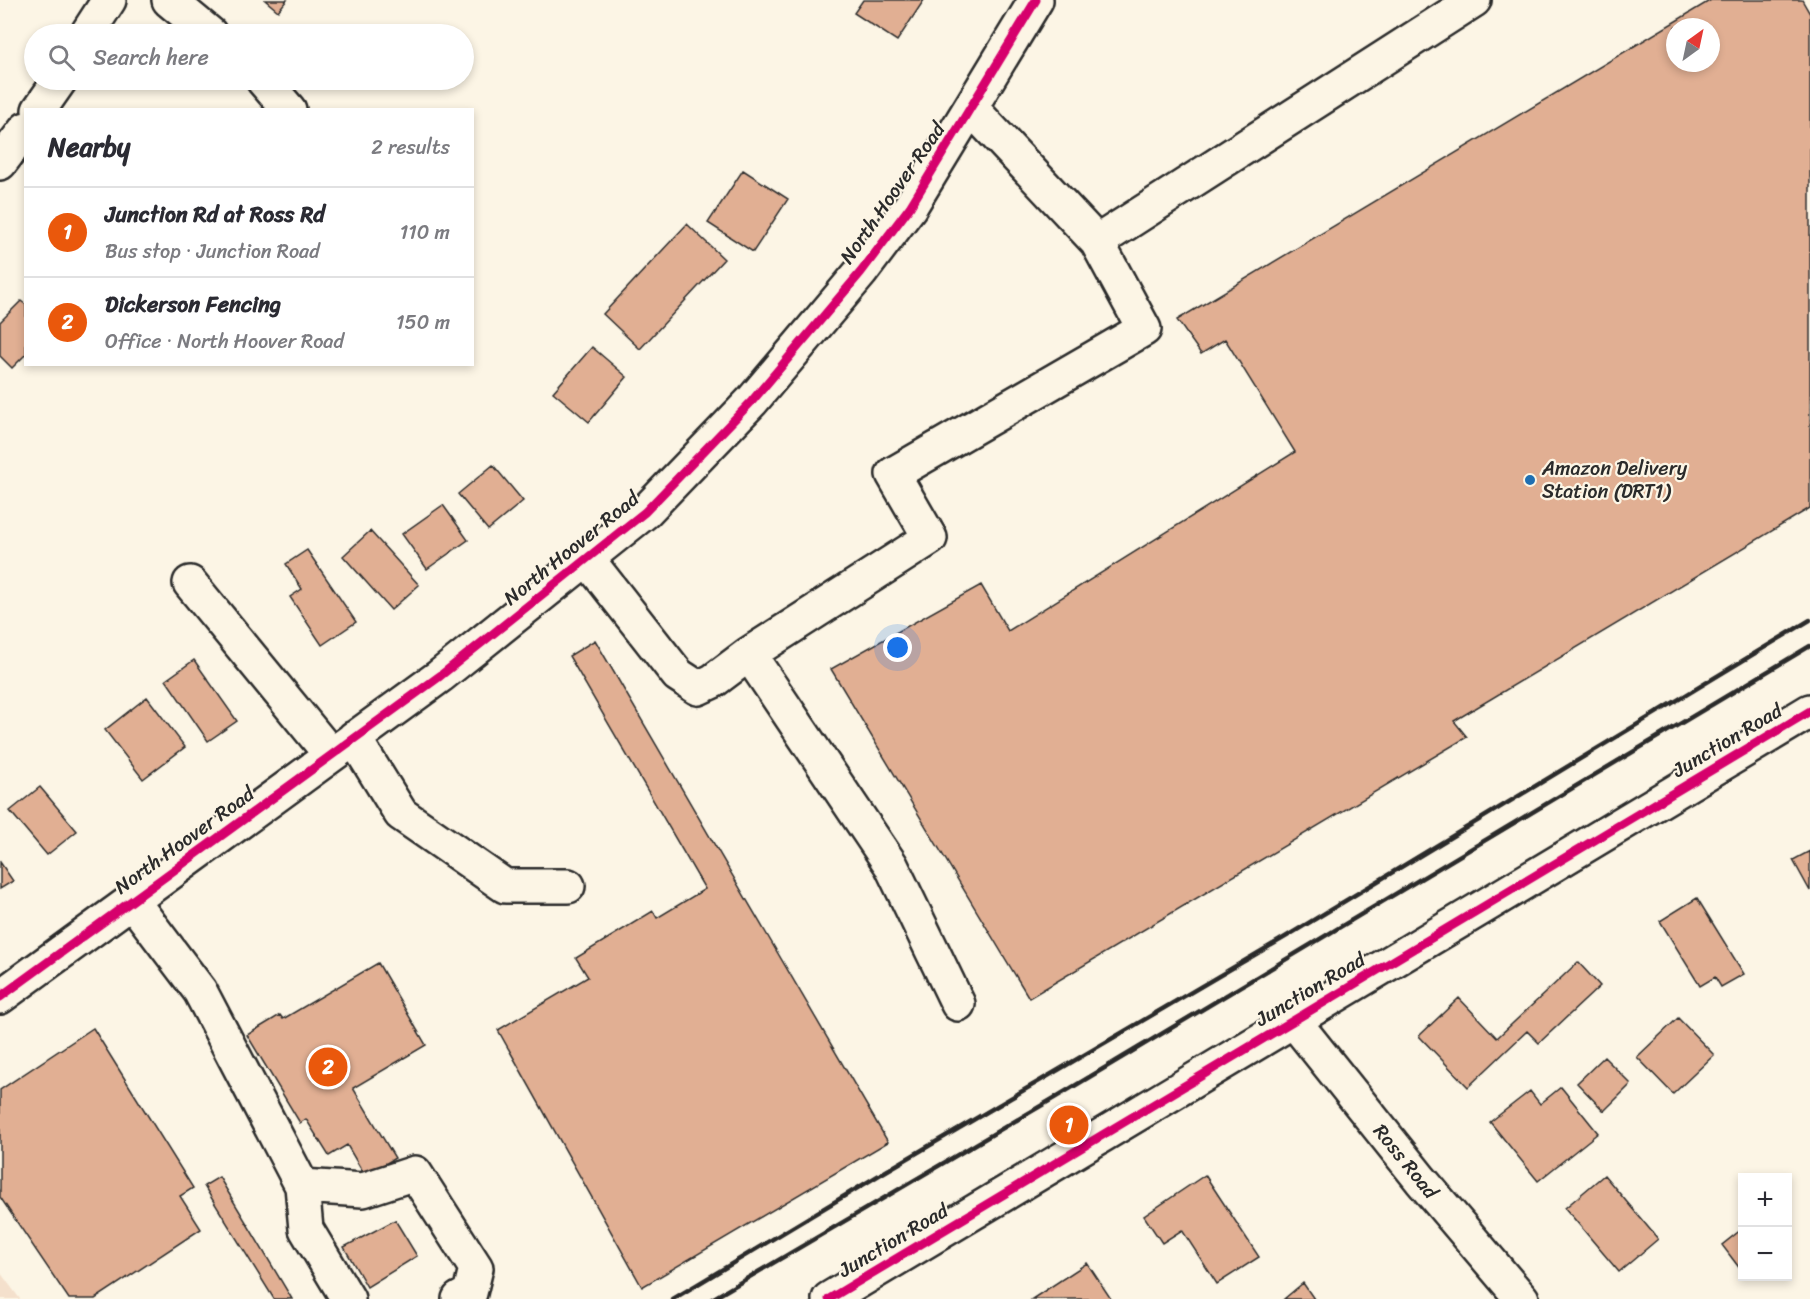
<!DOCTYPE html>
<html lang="en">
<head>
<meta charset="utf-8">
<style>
	body { margin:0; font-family:Sriracha,sans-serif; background:#f2f2f3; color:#2b2b33 }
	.controls { position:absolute; right:18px; bottom:18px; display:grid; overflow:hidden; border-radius:0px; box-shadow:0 3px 9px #0003 }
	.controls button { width:54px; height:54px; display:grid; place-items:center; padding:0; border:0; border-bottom:2px solid #e1e1e2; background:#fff; color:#2b2b33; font:30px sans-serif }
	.compass { position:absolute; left:1666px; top:18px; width:54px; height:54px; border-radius:50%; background:#fff; box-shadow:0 3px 9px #0003; rotate:33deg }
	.you { position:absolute; left:898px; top:648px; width:21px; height:21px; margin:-15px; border:4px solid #fff; border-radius:50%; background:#1a73e8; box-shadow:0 0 0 9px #1a73e833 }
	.badge { display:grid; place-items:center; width:39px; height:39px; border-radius:50%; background:#ea580c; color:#fff; font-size:20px; font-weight:700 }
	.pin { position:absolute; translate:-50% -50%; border:3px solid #fff; box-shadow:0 2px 6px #0006 }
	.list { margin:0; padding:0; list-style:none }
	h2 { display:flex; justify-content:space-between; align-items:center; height:78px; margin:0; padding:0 24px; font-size:26px }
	h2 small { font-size:20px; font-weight:400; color:#7c7c81 }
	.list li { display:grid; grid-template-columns:39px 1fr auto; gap:18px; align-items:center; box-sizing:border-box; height:90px; padding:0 24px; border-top:2px solid #e1e1e2 }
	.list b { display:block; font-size:22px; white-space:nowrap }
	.list p { margin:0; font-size:20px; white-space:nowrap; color:#7c7c81 }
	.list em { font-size:20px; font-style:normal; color:#7c7c81 }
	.icon { flex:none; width:33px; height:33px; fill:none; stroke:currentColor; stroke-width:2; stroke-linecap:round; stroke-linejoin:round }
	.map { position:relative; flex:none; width:1810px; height:1299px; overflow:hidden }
	.search { position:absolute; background:#fff; box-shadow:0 3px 9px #0003; left:24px; top:24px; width:450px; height:66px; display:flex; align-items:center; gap:15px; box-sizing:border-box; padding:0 21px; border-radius:33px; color:#7c7c81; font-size:22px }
	.panel { position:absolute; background:#fff; box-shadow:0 3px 9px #0003; left:24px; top:108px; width:450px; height:258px; border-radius:0px }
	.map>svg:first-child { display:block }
</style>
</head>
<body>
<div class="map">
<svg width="1810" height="1299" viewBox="0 0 1810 1299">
	<rect width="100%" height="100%" fill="#fcf5e5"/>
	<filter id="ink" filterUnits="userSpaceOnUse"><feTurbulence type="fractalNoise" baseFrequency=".0167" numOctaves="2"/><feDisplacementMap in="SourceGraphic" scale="12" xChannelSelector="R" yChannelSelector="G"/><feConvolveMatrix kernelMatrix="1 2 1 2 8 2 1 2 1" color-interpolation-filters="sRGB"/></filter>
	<g filter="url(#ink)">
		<!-- built -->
		<path fill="#f4e0cc" d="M0 1272 20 1299H0Z"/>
		<!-- building -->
		<path fill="#e1af93" stroke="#2b2b2b" stroke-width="1.5" fill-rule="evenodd" d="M265 0H287L278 11Z
			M863 0H924L897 41 854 13Z
			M1711 0H1802L1810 14V508L1454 721 1467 737 1029 998 831 669 981 585 1008 631 1295 452 1225 339 1201 354 1177 320ZM1675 27H1711V63H1675Z
			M743 170 788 199 753 252 708 223Z
			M687 224 724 259 640 349 603 314Z
			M21 301 26 305V354L12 368 0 356V322Z
			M592 347 627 377 589 422 553 392Z
			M493 465 523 501 488 530 458 494Z
			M443 505 468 540 427 569 402 534Z
			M370 531 419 585 391 610 343 556Z
			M307 550 356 622 322 645 290 597 302 589 286 564Z
			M595 640 888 1142 642 1287 498 1030 588 977 576 958 653 911 657 918 705 889 569 656Z
			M194 660 237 721 208 741 166 680Z
			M147 697 185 747 143 779 105 730Z
			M40 787 77 831 47 855 10 811Z
			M1810 851V891L1793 860Z
			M0 862 13 881 0 889Z
			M1697 898 1744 974 1721 987 1715 977 1700 986 1660 921Z
			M1578 962 1600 986 1539 1043 1527 1031 1468 1087 1419 1036 1459 998 1497 1038Z
			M378 963 426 1045 353 1088 395 1158 365 1176 347 1145 329 1156 306 1119 300 1123 247 1035 280 1015 283 1019Z
			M1678 1018 1714 1055 1673 1094 1637 1057Z
			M93 1028 193 1188 180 1196 201 1229 95 1299H69L0 1197V1090Z
			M1604 1057 1631 1084 1604 1111 1577 1083Z
			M1561 1087 1598 1133 1538 1181 1490 1122 1530 1091 1540 1104Z
			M1205 1175 1259 1257 1217 1284 1182 1230 1162 1243 1144 1216Z
			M1604 1175 1658 1239 1619 1272 1565 1208Z
			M219 1177 292 1299H274L204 1186Z
			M395 1220 417 1256 367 1287 344 1247Z
			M1742 1229V1269L1741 1270 1722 1245Z
			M1087 1263 1111 1299H1032Z
			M1303 1283 1314 1299H1284Z"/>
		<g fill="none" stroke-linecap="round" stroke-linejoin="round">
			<defs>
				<path id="minor" d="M169 0 210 34
					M87 34 109 0
					M263 80 289 110
					M972 109 1097 242
					M39 110 60 80
					M0 163 26 129
					M588 560 678 675 698 688 713 681 749 654
					M190 583 331 755
					M354 738 401 814 505 886H568
					M132 901 200 991 302 1186 306 1229 348 1299
					M0 997 440 676 645 512 752 401 861 272 910 207 1036 0
					M958 1004 891 865 749 654 930 538 893 474 1144 329 1097 242 1474 0
					M1293 1020 1421 1180 1522 1299
					M302 1186 363 1190 415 1173 476 1268 470 1293 459 1299
					M829 1299 1810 711"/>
			</defs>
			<!-- minor casing -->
			<use href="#minor" stroke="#2b2b2b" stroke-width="38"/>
			<!-- minor -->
			<use href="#minor" stroke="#fcf5e5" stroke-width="33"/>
			<!-- rail -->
			<path stroke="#2b2b2b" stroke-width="4.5" d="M673 1299 881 1174 1287 936 1810 620
				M712 1299 1056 1097 1810 646"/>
			<defs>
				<path id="cycleway" d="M0 997 440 676 645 512 752 401 861 272 910 207 1036 0
					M829 1299 1810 711"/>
			</defs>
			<!-- cycleway casing -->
			<use href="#cycleway" stroke="#fcf5e5" stroke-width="13"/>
			<!-- cycleway -->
			<use href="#cycleway" stroke="#d6006c" stroke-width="9"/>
		</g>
	</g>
	<!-- markers -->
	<circle fill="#1f6fb2" stroke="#fcf5e5" stroke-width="2" cx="1530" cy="480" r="6"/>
	<g text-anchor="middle" stroke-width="4.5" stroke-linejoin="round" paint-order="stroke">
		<!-- street labels -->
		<g font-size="20" fill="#2b2b2b" stroke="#fcf5e5">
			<text transform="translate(892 193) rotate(-55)" y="7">North Hoover Road</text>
			<text transform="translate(571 548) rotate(-39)" y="7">North Hoover Road</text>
			<text transform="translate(1727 740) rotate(-31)" y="7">Junction Road</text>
			<text transform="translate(184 840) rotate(-36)" y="7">North Hoover Road</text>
			<text transform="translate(1310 989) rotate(-31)" y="7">Junction Road</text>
			<text transform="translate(1406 1161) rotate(51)" y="7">Ross Road</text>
			<text transform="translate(893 1240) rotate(-31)" y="7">Junction Road</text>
		</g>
		<!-- poi labels -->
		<g font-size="20" fill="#2b2b2b" stroke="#fcf5e5" text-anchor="start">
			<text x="1542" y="475">Amazon Delivery<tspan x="1542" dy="23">Station (DRT1)</tspan></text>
		</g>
	</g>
</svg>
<div class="controls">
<button>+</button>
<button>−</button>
</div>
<svg class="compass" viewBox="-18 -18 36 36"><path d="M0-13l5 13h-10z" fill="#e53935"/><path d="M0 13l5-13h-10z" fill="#7c7c81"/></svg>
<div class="you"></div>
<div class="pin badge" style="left:1069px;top:1125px">1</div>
<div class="pin badge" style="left:328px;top:1067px">2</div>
<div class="search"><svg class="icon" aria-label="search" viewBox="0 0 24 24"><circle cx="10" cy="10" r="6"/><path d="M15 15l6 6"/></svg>Search here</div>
<section class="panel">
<h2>Nearby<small>2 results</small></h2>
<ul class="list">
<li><span class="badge">1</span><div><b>Junction Rd at Ross Rd</b><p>Bus stop · Junction Road</p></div><em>110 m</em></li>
<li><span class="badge">2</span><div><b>Dickerson Fencing</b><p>Office · North Hoover Road</p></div><em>150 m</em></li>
</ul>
</section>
</div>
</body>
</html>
